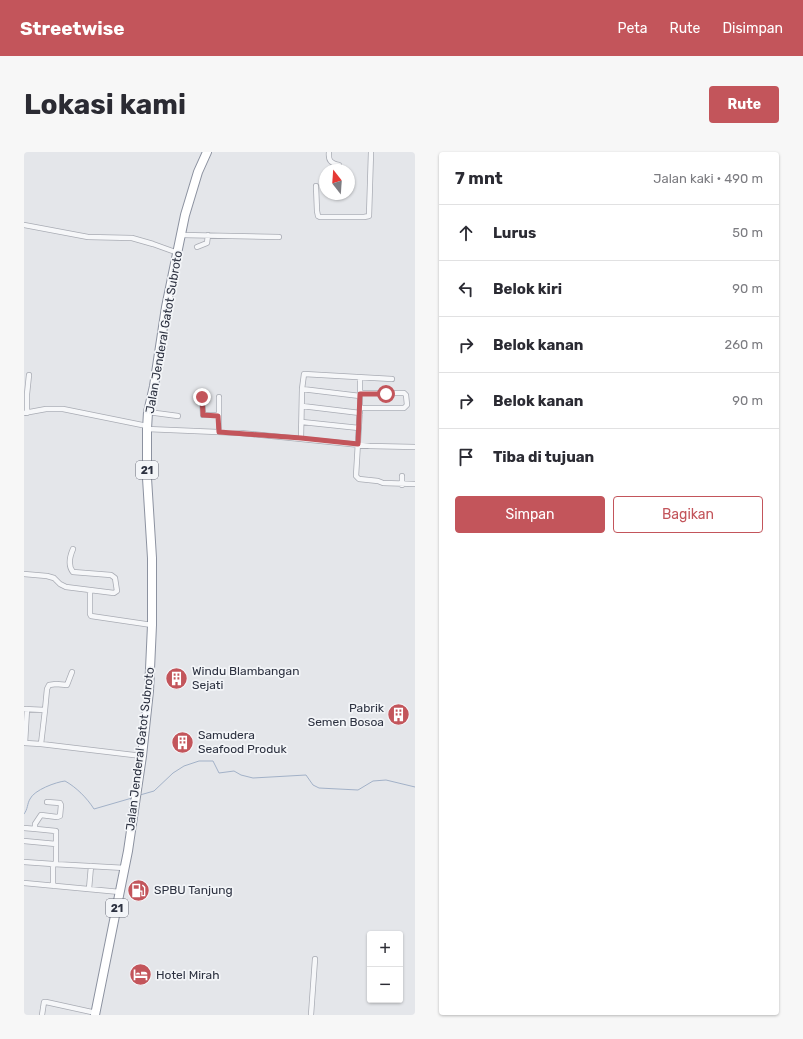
<!DOCTYPE html>
<html lang="id">
<head>
<meta charset="utf-8">
<style>
	body { margin:0; font-family:Rubik,sans-serif; background:#f7f7f7; color:#2b2b33 }
	.controls { position:absolute; right:12px; bottom:12px; display:grid; overflow:hidden; border-radius:4px; box-shadow:0 1px 3px #0004 }
	.controls button { width:36px; height:36px; display:grid; place-items:center; padding:0; border:0; border-bottom:1px solid #e1e1e2; background:#fff; color:#2b2b33; font:20px sans-serif }
	.compass { position:absolute; left:295px; top:12px; width:36px; height:36px; border-radius:50%; background:#fff; box-shadow:0 1px 3px #0004; rotate:343deg }
	.stop { position:absolute; width:12px; height:12px; margin:-9px; border:3px solid #c3555b; border-radius:50%; background:#fff }
	.stop.end { background:#c3555b; border-color:#fff; box-shadow:0 1px 4px #0008 }
	.list { margin:0; padding:0; list-style:none }
	h2 { display:flex; justify-content:space-between; align-items:center; height:52px; margin:0; padding:0 16px; font-size:17px }
	h2 small { font-size:13px; font-weight:400; color:#7c7c81 }
	.list li { display:grid; grid-template-columns:26px 1fr auto; gap:12px; align-items:center; box-sizing:border-box; height:56px; padding:0 16px; border-top:1px solid #e1e1e2 }
	.list b { display:block; font-size:15px; white-space:nowrap }
	.list em { font-size:13px; font-style:normal; color:#7c7c81 }
	.actions { display:flex; gap:8px; padding:12px 16px }
	.actions a { flex:1; padding:9px 0; border:1px solid #c3555b; border-radius:4px; text-align:center; font-size:14px; color:#c3555b }
	.actions .main { background:#c3555b; color:#fff }
	.icon { flex:none; width:22px; height:22px; fill:none; stroke:currentColor; stroke-width:2; stroke-linecap:round; stroke-linejoin:round }
	.map { position:relative; flex:none; width:391px; height:863px; overflow:hidden; border-radius:4px }
	header { display:flex; align-items:center; gap:24px; box-sizing:border-box; height:56px; padding:0 20px; background:#c3555b; color:#fff }
	header strong { font-size:19px }
	nav { display:flex; gap:22px; margin-inline-start:auto; font-size:14px }
	.intro { display:flex; align-items:center; justify-content:space-between; box-sizing:border-box; height:96px; padding:0 24px }
	h1 { margin:0; font-size:28px }
	.button { padding:10px 18px; border-radius:4px; background:#c3555b; color:#fff; font-size:14px; font-weight:700 }
	main { display:flex; gap:24px; padding:0 24px }
	aside { flex:1; background:#fff; border-radius:4px; box-shadow:0 1px 3px #0004 }
	.map>svg:first-child { display:block }
</style>
</head>
<body>
<header>
<strong>Streetwise</strong>
<nav><a>Peta</a><a>Rute</a><a>Disimpan</a></nav>
</header>
<div class="intro"><h1>Lokasi kami</h1><a class="button">Rute</a></div>
<main>
<div class="map">
<svg width="391" height="863" viewBox="0 0 391 863">
	<rect width="100%" height="100%" fill="#e4e6ea"/>
	<g fill="none" stroke-linecap="round" stroke-linejoin="round">
		<!-- stream -->
		<path stroke="#a2b1c7" stroke-width="1" d="M116 643 130 639 149 621 160 614 175 609H189L195 621 210 619 217 623 229 626 282 623 289 633 295 636 334 638 349 629 362 628 391 635
			M0 662C4 657 3 652 6 647 10 638 32 630 41 629 52 635 63 646 70 657L108 646"/>
		<defs>
			<path id="street" d="M305 0C304 9 307 11 315 13
				M292 34 293 59 294 64 296 65H340L345 64 347 0
				M0 73 64 85 108 86 129 92 154 101
				M158 83 255 85
				M173 95 183 91 184 83
				M336 226V256L332 324 335 327 354 329 359 331 391 332
				M278 237 336 244
				M336 241H380L382 243 383 253 380 256H336
				M178 245 179 263H194
				M278 254 336 261
				M124 260 154 264
				M0 261 22 257H39L123 274
				M3 261V242L5 223
				M278 270 335 276
				M123 277 217 281 346 294 391 295
				M195 280V245
				M277 286 278 237 280 222 368 227
				M378 333V324
				M49 397C46 404 44 414 49 420L87 423 91 426 93 439 90 441 66 438
				M0 422 23 424 30 426 36 432 42 435 66 438V462L67 464 128 473
				M0 557 21 558 17 592 118 604
				M3 557 1 591 17 592
				M21 558 23 537 25 533 32 532 43 533 48 520
				M23 650 36 651 37 653 36 664 33 665 17 663 11 672V675L12 677 32 679V712
				M0 676 12 677
				M0 689 32 692
				M0 710 29 712 101 716
				M29 712V734
				M0 731 96 740
				M65 737 67 714
				M18 863 20 850H22L72 861
				M287 863 291 807"/>
			<path id="highway" d="M71 863 104 699 118 604 125 539 128 473V406L123 326V277L124 260 130 234 142 155 161 63 174 20 183 0"/>
		</defs>
		<!-- street casing -->
		<use href="#street" stroke="#a9acb4" stroke-width="6"/>
		<!-- highway casing -->
		<use href="#highway" stroke="#8c92a0" stroke-width="10"/>
		<!-- street -->
		<use href="#street" stroke="#f6f7f9" stroke-width="4.5"/>
		<!-- highway -->
		<use href="#highway" stroke="#fff" stroke-width="8"/>
	</g>
	<g fill="none" stroke-linecap="round" stroke-linejoin="round">
		<!-- route -->
		<path stroke="#c3555b" stroke-width="5" d="M178 245 179 263 194 264 195 280 277 286 334 292 336 242H362"/>
	</g>
	<!-- icons -->
	<defs>
		<symbol id="building-disc" viewBox="-11 -11 22 22"><circle r="9.5" fill="#c3555b" stroke="#f3f5f8"/><path d="M-4-6H4V6H1V3H-1V6H-4ZM-2.5-4.3h1.7v1.8h-1.7ZM.8-4.3h1.7v1.8H.8ZM-2.5-1h1.7V.8h-1.7ZM.8-1h1.7V.8H.8Z" fill="#fff"/></symbol>
		<symbol id="fuel-disc" viewBox="-11 -11 22 22"><circle r="9.5" fill="#c3555b" stroke="#f3f5f8"/><path d="M-5.5-6h7V0h2V4h1.3V-2.5L3-4.5l.8-.8L6-3V5H2.5V1h-1V6h-7ZM-4.2-4.7v3.2H.2V-4.7Z" fill="#fff"/></symbol>
		<symbol id="hotel-disc" viewBox="-11 -11 22 22"><circle r="9.5" fill="#c3555b" stroke="#f3f5f8"/><path d="M-6-4.5h1.5V1H6V5H4.5V3h-9V5H-6ZM-4 0a1.8 1.8 0 1 1 3.6 0ZM.5 0V-2.5h3Q6-2.5 6 0Z" fill="#fff"/></symbol>
	</defs>
	<g fill-rule="evenodd">
		<use href="#building-disc" x="140" y="514" width="25" height="25"/>
		<use href="#building-disc" x="362" y="550" width="25" height="25"/>
		<use href="#building-disc" x="146" y="578" width="25" height="25"/>
		<use href="#fuel-disc" x="102" y="726" width="25" height="25"/>
		<use href="#hotel-disc" x="104" y="810" width="25" height="25"/>
	</g>
	<g text-anchor="middle" stroke-width="3.5" stroke-linejoin="round" paint-order="stroke">
		<!-- shield labels -->
		<g fill="#f3f5f8" stroke="#686c78" stroke-width="1">
			<rect x="112" y="309" width="22" height="18" rx="3"/>
			<rect x="82" y="747" width="22" height="18" rx="3"/>
		</g>
		<g font-size="11" font-weight="bold" fill="#2d3241">
			<text x="123" y="322">21</text>
			<text x="93" y="760">21</text>
		</g>
		<!-- street labels -->
		<g font-size="12" fill="#2d3241" stroke="#f3f5f8">
			<text transform="translate(140 180) rotate(-80)" y="4">Jalan Jenderal Gatot Subroto</text>
			<text transform="translate(116 597) rotate(-83)" y="4">Jalan Jenderal Gatot Subroto</text>
		</g>
		<!-- poi labels -->
		<g font-size="12" fill="#2d3241" stroke="#f3f5f8" text-anchor="start">
			<text x="168" y="523">Windu Blambangan<tspan x="168" dy="14">Sejati</tspan></text>
			<text x="360" y="560" text-anchor="end">Pabrik<tspan x="360" dy="14">Semen Bosoa</tspan></text>
			<text x="174" y="587">Samudera<tspan x="174" dy="14">Seafood Produk</tspan></text>
			<text x="130" y="742">SPBU Tanjung</text>
			<text x="132" y="827">Hotel Mirah</text>
		</g>
	</g>
</svg>
<div class="controls">
<button>+</button>
<button>−</button>
</div>
<svg class="compass" viewBox="-18 -18 36 36"><path d="M0-13l5 13h-10z" fill="#e53935"/><path d="M0 13l5-13h-10z" fill="#7c7c81"/></svg>
<div class="stop" style="left:362px;top:242px"></div>
<div class="stop end" style="left:178px;top:245px"></div>
</div>
<aside>
<h2>7 mnt<small>Jalan kaki · 490 m</small></h2>
<ul class="list">
<li><svg class="icon" aria-label="ahead" viewBox="0 0 24 24"><path d="M12 20V5M6 11l6-6 6 6"/></svg><div><b>Lurus</b></div><em>50 m</em></li>
<li><svg class="icon" aria-label="left" viewBox="0 0 24 24"><path d="M17 20v-9H6M10 6l-5 5 5 5"/></svg><div><b>Belok kiri</b></div><em>90 m</em></li>
<li><svg class="icon" aria-label="right" viewBox="0 0 24 24"><path d="M7 20v-9h11M14 6l5 5-5 5"/></svg><div><b>Belok kanan</b></div><em>260 m</em></li>
<li><svg class="icon" aria-label="right" viewBox="0 0 24 24"><path d="M7 20v-9h11M14 6l5 5-5 5"/></svg><div><b>Belok kanan</b></div><em>90 m</em></li>
<li><svg class="icon" aria-label="arrive" viewBox="0 0 24 24"><path d="M6 21V4h12l-3 4 3 4H6"/></svg><div><b>Tiba di tujuan</b></div></li>
</ul>
<div class="actions"><a class="main">Simpan</a><a>Bagikan</a></div>
</aside>
</main>
</body>
</html>
